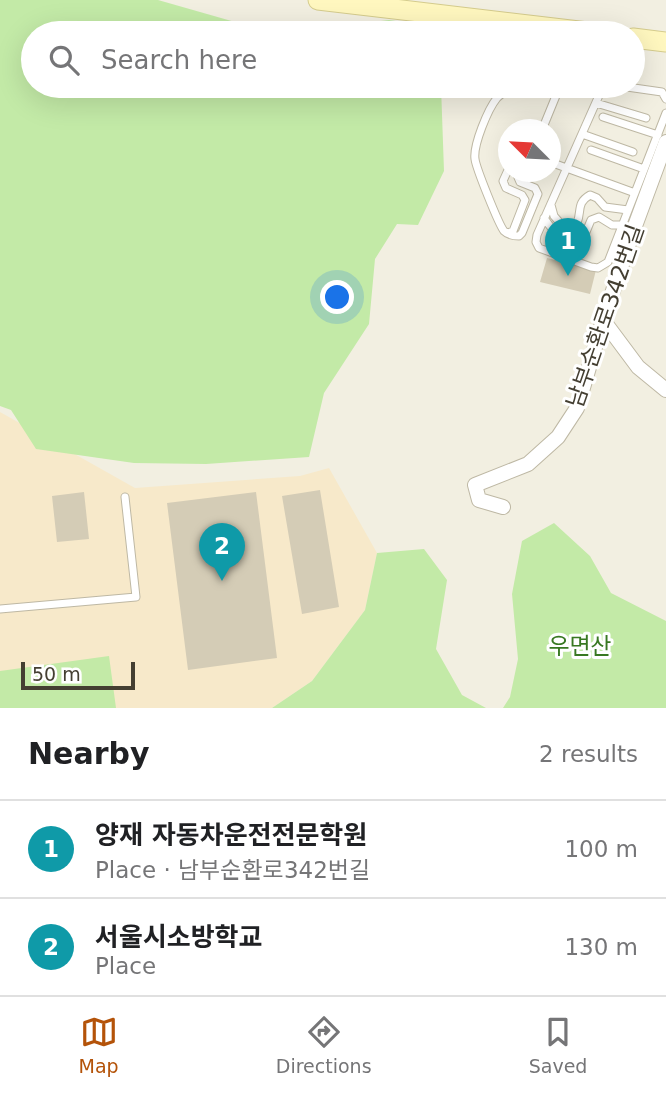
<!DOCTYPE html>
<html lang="en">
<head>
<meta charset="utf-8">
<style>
	body { margin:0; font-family:"DejaVu Sans","Noto Sans KR",sans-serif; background:#f6f6f6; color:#202124 }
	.compass { position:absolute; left:498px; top:119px; width:63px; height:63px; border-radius:50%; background:#fff; box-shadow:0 7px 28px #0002; rotate:294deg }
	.scale { position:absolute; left:21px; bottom:18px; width:114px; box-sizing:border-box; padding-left:7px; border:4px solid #443f32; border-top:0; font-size:19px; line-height:24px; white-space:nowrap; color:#443f32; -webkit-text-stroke:5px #fff; paint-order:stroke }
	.you { position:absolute; left:338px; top:298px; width:24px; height:24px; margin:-18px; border:5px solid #fff; border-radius:50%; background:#1a73e8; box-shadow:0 0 0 10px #1a73e833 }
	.badge { display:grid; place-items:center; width:46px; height:46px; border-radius:50%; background:#b45309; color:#fff; font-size:23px; font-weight:700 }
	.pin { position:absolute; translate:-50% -58px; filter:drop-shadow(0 2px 4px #0008) }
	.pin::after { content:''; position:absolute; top:37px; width:24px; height:21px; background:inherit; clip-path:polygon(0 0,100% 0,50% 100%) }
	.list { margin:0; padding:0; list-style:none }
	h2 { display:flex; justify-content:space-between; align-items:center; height:91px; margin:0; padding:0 28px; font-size:30px }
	h2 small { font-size:23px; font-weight:400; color:#757577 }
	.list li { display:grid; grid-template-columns:46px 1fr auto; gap:21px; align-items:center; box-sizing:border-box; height:98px; padding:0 28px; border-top:2px solid #e0e0e0 }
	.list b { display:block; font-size:26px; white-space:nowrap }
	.list p { margin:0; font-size:23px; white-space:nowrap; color:#757577 }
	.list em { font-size:23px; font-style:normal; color:#757577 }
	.icon { flex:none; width:38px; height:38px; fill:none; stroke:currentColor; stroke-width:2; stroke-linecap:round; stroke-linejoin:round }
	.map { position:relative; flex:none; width:666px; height:708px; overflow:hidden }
	.search { position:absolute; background:#fff; box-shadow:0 7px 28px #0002; left:21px; right:21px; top:21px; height:77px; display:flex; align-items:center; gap:18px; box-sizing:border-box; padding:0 24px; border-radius:38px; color:#757577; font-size:26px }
	.sheet { height:287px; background:#fff }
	nav { display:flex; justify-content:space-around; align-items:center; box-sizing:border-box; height:98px; border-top:2px solid #e0e0e0; background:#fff; font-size:19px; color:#757577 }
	nav a { display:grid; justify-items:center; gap:4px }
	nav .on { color:#b45309 }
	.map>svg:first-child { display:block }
</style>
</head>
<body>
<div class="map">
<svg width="666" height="708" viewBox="0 0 666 708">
	<rect width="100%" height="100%" fill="#f2efe1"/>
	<!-- commercial -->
	<path fill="#f7e9ca" d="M0 412 135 488 300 476 329 468 377 553 365 610 312 681 272 708H0Z"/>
	<!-- green -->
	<path fill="#c3eaa7" d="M0 0H158L273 33H33V86H441L444 171 418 225 397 224 375 259 369 324 324 393 309 457 206 464 134 463 36 449 11 410 0 406Z
		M389 20 476 33H286Z
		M554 523 590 556 611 593 666 621V708H503L510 697 518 659 512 594 522 541Z
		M424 549 447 580 436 649 462 695 486 708H272L312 681 365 610 377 553Z
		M109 656 116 708H0V671Z"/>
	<!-- building -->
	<path fill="#d4ccb6" d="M547 258 596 270 590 294 540 282Z
		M320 490 339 607 302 614 282 496Z
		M84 492 89 539 57 542 52 496Z
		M256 492 277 658 188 670 167 503Z"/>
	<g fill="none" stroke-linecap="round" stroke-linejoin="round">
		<defs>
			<path id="lane" d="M515 86C509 90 502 93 497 98 488 109 473 145 475 159 476 168 499 225 504 231 508 235 514 236 519 236L522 233 538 194 535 188 520 182 517 175 519 172
				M606 86 601 91 537 235 536 242 539 248 591 267 598 268 608 262 666 113
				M620 86 662 92 666 99
				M596 103 646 118
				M603 117 658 135
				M542 130 560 86
				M582 134 633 152
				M591 150 644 169
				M550 162 635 193
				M551 205 554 216 561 224 570 225 577 223C582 211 576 203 590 195L597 198 605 207 628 210
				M544 218C553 231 564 246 581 244L591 220 599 217 612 225H622
				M508 233 513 231 525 200 522 195 506 188 503 181 508 170
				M0 609 136 597 125 497"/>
			<path id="street" d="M603 320 638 367 666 390
				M503 507 479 500 475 485 528 464 558 437 577 408 603 320 635 226 666 142"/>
			<path id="secondary" d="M318 0 596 33
				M633 38 666 42"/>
		</defs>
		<!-- lane casing -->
		<use href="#lane" stroke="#beb8a4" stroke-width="9"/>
		<!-- street casing -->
		<use href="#street" stroke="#beb8a4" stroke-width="16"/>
		<!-- secondary casing -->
		<use href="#secondary" stroke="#d5cc8d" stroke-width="21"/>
		<!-- lane -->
		<use href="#lane" stroke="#fff" stroke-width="7"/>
		<!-- street -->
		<use href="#street" stroke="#fff" stroke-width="14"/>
		<!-- secondary -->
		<use href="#secondary" stroke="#fff7bf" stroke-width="19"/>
	</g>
	<g text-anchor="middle" stroke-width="6" stroke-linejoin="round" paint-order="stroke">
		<!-- street labels -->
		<g font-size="23" fill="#443f32" stroke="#fff">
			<text transform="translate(605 316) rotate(-71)" y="8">남부순환로342번길</text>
		</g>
		<!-- park labels -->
		<g font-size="23" fill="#387822" stroke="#fff">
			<text x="580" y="654">우면산</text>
		</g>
	</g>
</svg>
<svg class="compass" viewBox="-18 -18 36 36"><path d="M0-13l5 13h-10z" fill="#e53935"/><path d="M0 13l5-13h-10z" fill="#757577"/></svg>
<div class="scale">50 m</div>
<div class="you"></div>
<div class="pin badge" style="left:568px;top:276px;background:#0f9aa8">1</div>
<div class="pin badge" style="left:222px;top:581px;background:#0f9aa8">2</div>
<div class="search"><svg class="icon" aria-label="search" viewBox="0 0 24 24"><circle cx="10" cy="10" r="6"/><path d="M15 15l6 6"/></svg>Search here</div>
</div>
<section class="sheet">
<h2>Nearby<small>2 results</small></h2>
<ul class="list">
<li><span class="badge" style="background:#0f9aa8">1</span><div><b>양재 자동차운전전문학원</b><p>Place · 남부순환로342번길</p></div><em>100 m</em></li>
<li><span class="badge" style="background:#0f9aa8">2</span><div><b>서울시소방학교</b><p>Place</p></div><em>130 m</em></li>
</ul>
</section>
<nav>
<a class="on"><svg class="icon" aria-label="map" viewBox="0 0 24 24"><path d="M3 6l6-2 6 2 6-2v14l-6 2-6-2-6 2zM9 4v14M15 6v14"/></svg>Map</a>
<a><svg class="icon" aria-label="directions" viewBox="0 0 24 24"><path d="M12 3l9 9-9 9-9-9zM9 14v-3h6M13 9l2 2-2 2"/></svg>Directions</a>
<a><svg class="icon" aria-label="saved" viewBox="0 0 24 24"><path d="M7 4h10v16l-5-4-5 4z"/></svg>Saved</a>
</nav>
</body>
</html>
